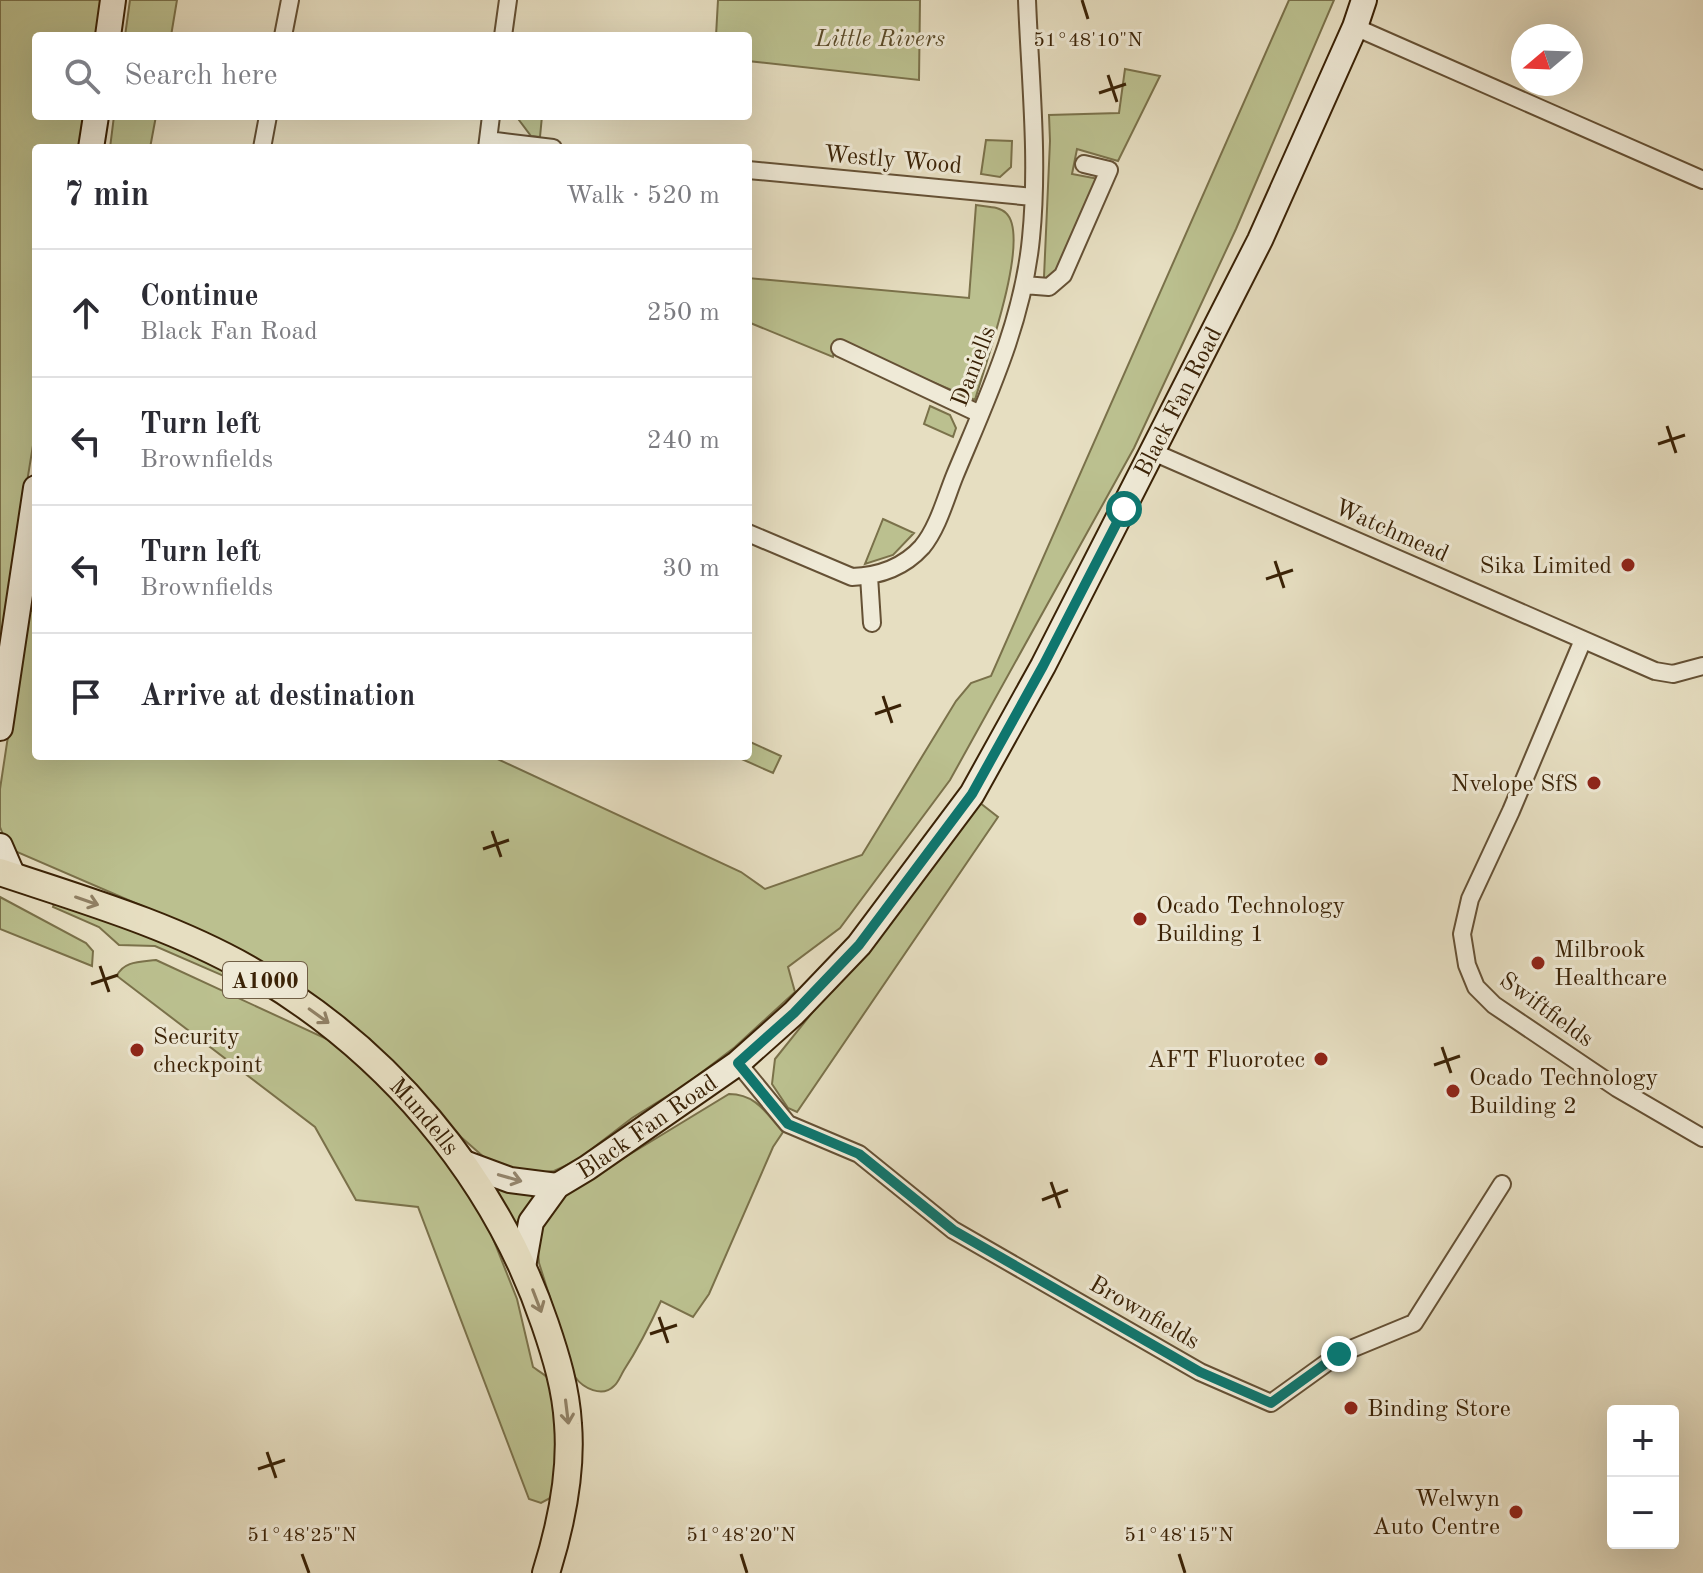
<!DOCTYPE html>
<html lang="en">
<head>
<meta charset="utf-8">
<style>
	body { margin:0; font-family:"Old Standard TT",serif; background:#f2f2f3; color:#2b2b33 }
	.controls { position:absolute; right:24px; bottom:24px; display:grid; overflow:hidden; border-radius:8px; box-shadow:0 8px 32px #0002 }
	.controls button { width:72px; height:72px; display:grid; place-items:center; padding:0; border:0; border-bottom:2px solid #e1e1e2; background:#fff; color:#2b2b33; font:40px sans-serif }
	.compass { position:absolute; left:1511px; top:24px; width:72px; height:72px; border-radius:50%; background:#fff; box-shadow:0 8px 32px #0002; rotate:251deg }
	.stop { position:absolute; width:24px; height:24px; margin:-18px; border:6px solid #0f766e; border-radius:50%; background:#fff }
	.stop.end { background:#0f766e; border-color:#fff; box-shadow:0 2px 8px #0008 }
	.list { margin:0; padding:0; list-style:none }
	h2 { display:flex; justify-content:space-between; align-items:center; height:104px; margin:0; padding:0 32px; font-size:34px }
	h2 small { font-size:26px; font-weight:400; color:#7c7c81 }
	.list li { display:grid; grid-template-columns:52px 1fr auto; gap:24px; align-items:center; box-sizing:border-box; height:128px; padding:0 32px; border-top:2px solid #e1e1e2 }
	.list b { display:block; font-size:30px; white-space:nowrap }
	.list p { margin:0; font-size:26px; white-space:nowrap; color:#7c7c81 }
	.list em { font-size:26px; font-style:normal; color:#7c7c81 }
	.icon { flex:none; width:44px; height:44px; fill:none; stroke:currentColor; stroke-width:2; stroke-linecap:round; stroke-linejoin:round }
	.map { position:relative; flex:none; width:1703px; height:1573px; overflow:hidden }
	.search { position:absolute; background:#fff; box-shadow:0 8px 32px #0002; left:32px; top:32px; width:720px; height:88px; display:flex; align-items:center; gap:20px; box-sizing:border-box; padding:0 28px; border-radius:8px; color:#7c7c81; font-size:30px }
	.panel { position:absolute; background:#fff; box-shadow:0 8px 32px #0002; left:32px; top:144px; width:720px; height:616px; border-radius:8px }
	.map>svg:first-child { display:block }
</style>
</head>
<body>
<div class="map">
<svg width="1703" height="1573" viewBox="0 0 1703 1573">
	<rect width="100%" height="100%" fill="#e6dec1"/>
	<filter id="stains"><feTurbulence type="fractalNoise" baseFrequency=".0025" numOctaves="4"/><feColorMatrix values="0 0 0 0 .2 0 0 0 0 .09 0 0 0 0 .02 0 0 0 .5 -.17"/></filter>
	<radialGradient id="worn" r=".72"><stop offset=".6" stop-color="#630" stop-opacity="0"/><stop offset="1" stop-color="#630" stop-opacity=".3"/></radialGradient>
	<!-- green -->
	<path fill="#bbc08f" stroke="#7a714a" stroke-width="2" d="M0 0H105L99 36H36V116H86L81 148H36V427L0 647Z
		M130 0H177L171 36H125Z
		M718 0H920L919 80 748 61V36H716Z
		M1289 0H1334L1236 229 1134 448 950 780 840 928 788 967 795 992 735 1047 685 1085 632 1118 576 1161 554 1171 536 1173 494 1166 461 1137 387 1058 186 925 17 852 6 842 0 827V789L27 611H36V756H491L741 872 765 889 862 855 956 701 971 683 991 676Z
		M1125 69 1160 76 1118 161 1077 149 1072 174 1104 180 1061 268 1047 280 1044 277 1050 141 1049 115 1119 113Z
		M114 116H156L150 148H110Z
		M516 116H542L540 137 531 136Z
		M986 140 1012 141 1011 167 1000 177 981 174Z
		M976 205C986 207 999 206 1006 213 1032 237 984 367 975 400L838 342 833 357 748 322V278L969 298Z
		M930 406 950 415 956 428 953 437 924 424Z
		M883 519 914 533 893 555 865 564Z
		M748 741 781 756 773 773 735 756H748Z
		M975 799 998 817 797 1112 788 1108 772 1084 775 1059 848 968Z
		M0 897 86 943 93 951 92 966 0 929Z
		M55 901 157 937 255 986 256 990 155 946 119 945 99 927 53 907Z
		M156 960 329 1040 400 1102 438 1150 473 1200 492 1236 517 1299 533 1367C537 1370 544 1374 548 1378 562 1397 555 1473 552 1497L541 1503 529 1499 418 1207 356 1200 315 1127 117 976C123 961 141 962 156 960Z
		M729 1094C756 1094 766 1113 783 1132L773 1147 709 1294 693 1317 661 1301C650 1325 639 1347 624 1370 621 1375 618 1383 614 1386 602 1398 583 1388 575 1377L539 1263 537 1240 545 1212 555 1201 581 1184Z
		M501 1187 533 1193 536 1198 519 1222 514 1223 495 1191Z"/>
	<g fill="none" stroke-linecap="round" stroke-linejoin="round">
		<defs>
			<path id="street" d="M1355 27 1703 180
				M283 36 290 0
				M503 36 508 0
				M488 140 553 148
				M262 148 268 116
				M487 148 491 116
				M748 170 1033 197
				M1024 285 1049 287 1063 275 1109 170 1084 164
				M840 348 980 414
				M1153 452 1655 671 1673 674 1703 666
				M748 533 852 577C879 576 903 568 922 547 938 528 946 497 955 475 987 398 1023 322 1031 238 1039 158 1030 79 1027 0
				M869 576 872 623
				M1583 640 1511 811 1470 899 1462 934 1467 965 1476 987 1494 1005 1617 1088 1703 1138
				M738 1063 788 1124 859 1154 953 1230 1200 1372 1271 1403 1339 1354 1414 1323 1502 1184"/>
			<g id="secondary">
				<path d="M108 36 113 0"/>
				<path d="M91 148 96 116"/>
				<path d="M0 728 36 488"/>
				<path d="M0 846 13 876"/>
				<path d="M464 1163 510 1180 557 1186"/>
				<path id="s1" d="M523 1267 531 1222 557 1186 587 1168 738 1063 794 1013 859 945 972 794 1043 666 1260 240 1355 27 1364 0"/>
			</g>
			<g id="primary">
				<path id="s2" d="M0 872C84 900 170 925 248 969 385 1047 494 1174 545 1324 556 1356 566 1389 568 1424 572 1474 561 1525 546 1573"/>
			</g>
		</defs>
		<!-- street casing -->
		<use href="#street" stroke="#655135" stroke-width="20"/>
		<!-- secondary casing -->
		<use href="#secondary" stroke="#3a2206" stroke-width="28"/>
		<!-- primary casing -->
		<use href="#primary" stroke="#3a2206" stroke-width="30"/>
		<!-- street -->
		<use href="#street" stroke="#efead7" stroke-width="16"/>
		<!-- secondary -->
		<use href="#secondary" stroke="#efead7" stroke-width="24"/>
		<!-- primary -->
		<use href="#primary" stroke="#e6dec1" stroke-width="26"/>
	</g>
	<!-- one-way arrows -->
	<defs><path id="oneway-shaft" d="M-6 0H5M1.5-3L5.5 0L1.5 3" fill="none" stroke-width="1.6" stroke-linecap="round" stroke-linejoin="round" transform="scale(2)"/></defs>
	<g stroke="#908064">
		<use href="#oneway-shaft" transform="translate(87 901) rotate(19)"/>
		<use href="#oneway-shaft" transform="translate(319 1016) rotate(36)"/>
		<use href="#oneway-shaft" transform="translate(537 1301) rotate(69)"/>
		<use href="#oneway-shaft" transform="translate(567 1412) rotate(83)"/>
	</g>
	<use stroke="#94866e" href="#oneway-shaft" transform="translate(510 1178) rotate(16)"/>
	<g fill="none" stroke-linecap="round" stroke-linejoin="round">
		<!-- route -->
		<path stroke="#0f766e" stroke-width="10" d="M1124 509 1043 666 972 794 859 945 794 1013 738 1063 788 1124 859 1154 953 1230 1200 1372 1271 1403 1339 1354"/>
	</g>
	<!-- ticks -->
	<path fill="none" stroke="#3a2206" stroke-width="3" d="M1082 0 1088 19M1108 75 1117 102M1099 93 1126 84M1667 426 1676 453M1658 444 1685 435M1275 561 1284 588M1266 579 1293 570M883 696 892 723M875 714 901 705M492 831 501 857M483 849 509 840M100 966 109 992M91 984 118 975M1442 1047 1451 1073M1434 1065 1460 1056M1051 1182 1060 1208M1042 1200 1068 1190M659 1317 668 1343M650 1334 677 1325M267 1452 276 1478M258 1469 285 1460M302 1554 309 1573M741 1554 747 1573M1179 1554 1185 1573"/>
	<!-- markers -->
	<g fill="#8f2418" stroke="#efead7" stroke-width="3">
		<circle cx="1628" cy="565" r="8"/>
		<circle cx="1594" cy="783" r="8"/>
		<circle cx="1140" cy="919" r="8"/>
		<circle cx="1538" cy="963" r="8"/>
		<circle cx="137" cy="1050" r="8"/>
		<circle cx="1321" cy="1059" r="8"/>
		<circle cx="1453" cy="1091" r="8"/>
		<circle cx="1351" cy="1408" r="8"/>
		<circle cx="1516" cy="1512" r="8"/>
	</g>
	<g text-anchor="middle" stroke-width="6" stroke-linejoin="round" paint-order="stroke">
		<!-- shield labels -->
		<rect fill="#efead7" stroke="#705e45" stroke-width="2" x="223" y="962" width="84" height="36" rx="6"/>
		<g font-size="22" font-weight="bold" fill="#3a2206">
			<text x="265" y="988">A1000</text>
		</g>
		<!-- park labels -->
		<g font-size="24" font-style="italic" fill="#5a4a28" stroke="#efead7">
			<text x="880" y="46">Little Rivers</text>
		</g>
		<!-- street labels -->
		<g font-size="24" fill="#3a2206" stroke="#efead7">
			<text transform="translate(893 159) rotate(5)" y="8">Westly Wood</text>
			<text transform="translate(973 366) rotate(-69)" y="8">Daniells</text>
			<text dy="8" stroke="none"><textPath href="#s1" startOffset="1110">Black Fan Road</textPath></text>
			<text transform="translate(1392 530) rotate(24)" y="8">Watchmead</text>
			<text transform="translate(1547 1009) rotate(36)" y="8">Swiftfields</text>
			<text dy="8" stroke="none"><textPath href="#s2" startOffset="498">Mundells</textPath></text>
			<text dy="8" stroke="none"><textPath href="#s1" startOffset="198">Black Fan Road</textPath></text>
			<text transform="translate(1145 1312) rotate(30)" y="8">Brownfields</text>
		</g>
		<!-- poi labels -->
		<g font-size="24" fill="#3a2206" stroke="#efead7" text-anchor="start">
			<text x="1612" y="573" text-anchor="end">Sika Limited</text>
			<text x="1578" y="791" text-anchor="end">Nvelope SfS</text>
			<text x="1156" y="913">Ocado Technology<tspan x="1156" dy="28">Building 1</tspan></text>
			<text x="1554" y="957">Milbrook<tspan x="1554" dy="28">Healthcare</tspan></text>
			<text x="153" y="1044">Security<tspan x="153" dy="28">checkpoint</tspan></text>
			<text x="1305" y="1067" text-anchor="end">AFT Fluorotec</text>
			<text x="1469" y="1085">Ocado Technology<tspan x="1469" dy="28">Building 2</tspan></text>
			<text x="1367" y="1416">Binding Store</text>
			<text x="1500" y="1506" text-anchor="end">Welwyn<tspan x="1500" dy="28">Auto Centre</tspan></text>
		</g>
	</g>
	<g font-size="20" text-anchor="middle" fill="#3a2206" stroke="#efead7" stroke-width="6" stroke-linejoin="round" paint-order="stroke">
		<text x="1088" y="46">51°48'10"N</text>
		<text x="302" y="1541">51°48'25"N</text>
		<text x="741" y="1541">51°48'20"N</text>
		<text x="1179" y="1541">51°48'15"N</text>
	</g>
	<rect width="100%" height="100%" filter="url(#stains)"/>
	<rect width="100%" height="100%" fill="url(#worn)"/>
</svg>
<div class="controls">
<button>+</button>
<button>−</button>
</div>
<svg class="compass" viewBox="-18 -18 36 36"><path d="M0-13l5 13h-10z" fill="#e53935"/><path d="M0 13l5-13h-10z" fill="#7c7c81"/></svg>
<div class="stop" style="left:1124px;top:509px"></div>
<div class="stop end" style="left:1339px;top:1354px"></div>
<div class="search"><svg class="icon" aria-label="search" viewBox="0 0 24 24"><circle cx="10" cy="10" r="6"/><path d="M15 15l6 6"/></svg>Search here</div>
<section class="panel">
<h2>7 min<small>Walk · 520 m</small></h2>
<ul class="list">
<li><svg class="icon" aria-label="ahead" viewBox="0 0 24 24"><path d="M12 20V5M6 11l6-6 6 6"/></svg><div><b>Continue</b><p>Black Fan Road</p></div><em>250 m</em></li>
<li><svg class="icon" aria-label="left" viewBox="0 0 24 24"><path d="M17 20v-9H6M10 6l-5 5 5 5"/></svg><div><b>Turn left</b><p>Brownfields</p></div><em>240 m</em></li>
<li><svg class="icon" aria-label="left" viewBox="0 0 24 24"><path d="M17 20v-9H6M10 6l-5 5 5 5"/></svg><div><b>Turn left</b><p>Brownfields</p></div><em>30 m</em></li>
<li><svg class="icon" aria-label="arrive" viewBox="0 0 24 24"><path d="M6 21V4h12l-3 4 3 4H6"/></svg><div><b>Arrive at destination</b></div></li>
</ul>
</section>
</div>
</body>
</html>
